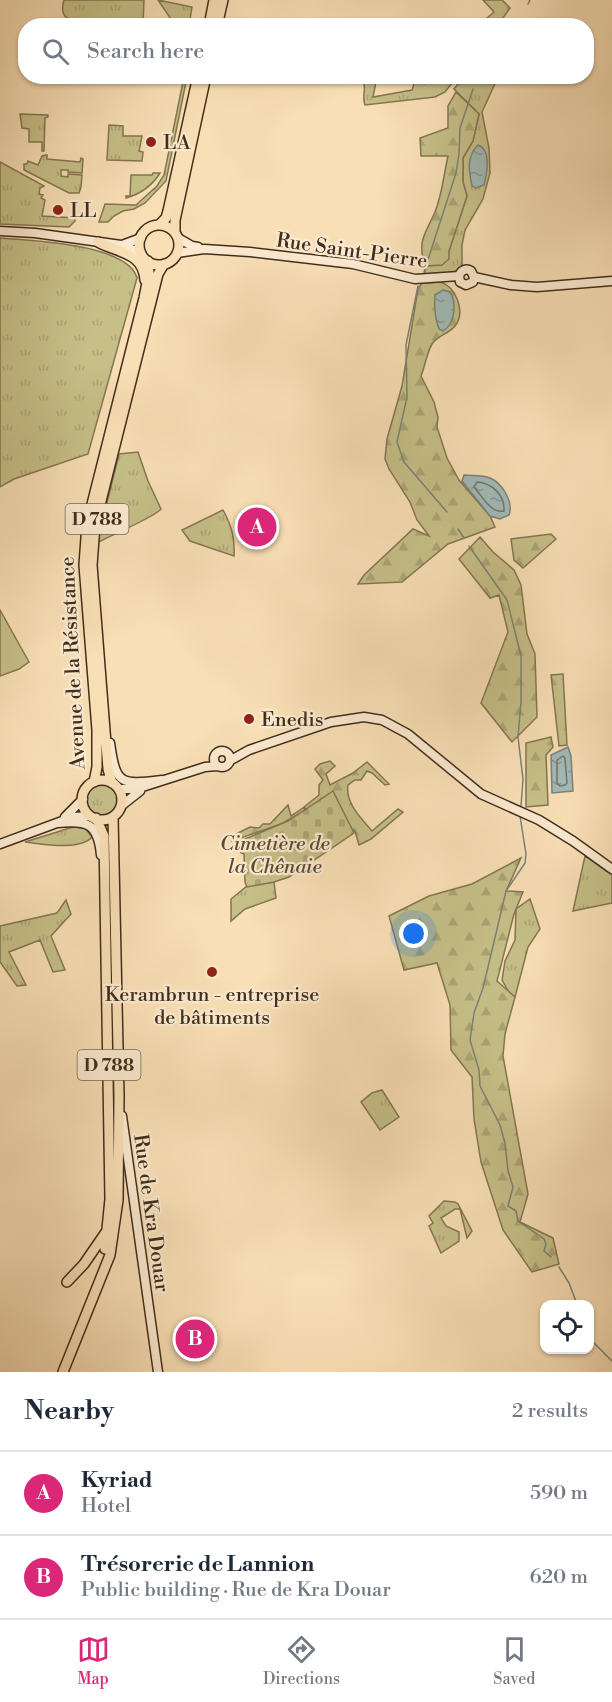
<!DOCTYPE html>
<html lang="en">
<head>
<meta charset="utf-8">
<style>
	body { margin:0; font-family:"Libre Bodoni",serif; background:#f6f6f7; color:#1f2937 }
	.controls { position:absolute; right:18px; bottom:18px; display:grid; overflow:hidden; border-radius:12px; box-shadow:0 2px 4px #0004 }
	.controls button { width:54px; height:54px; display:grid; place-items:center; padding:0; border:0; border-bottom:2px solid #e0e1e3; background:#fff; color:#1f2937; font:30px sans-serif }
	.you { position:absolute; left:414px; top:934px; width:21px; height:21px; margin:-15px; border:4px solid #fff; border-radius:50%; background:#1a73e8; box-shadow:0 0 0 9px #1a73e833 }
	.badge { display:grid; place-items:center; width:39px; height:39px; border-radius:50%; background:#db2777; color:#fff; font-size:20px; font-weight:700 }
	.pin { position:absolute; translate:-50% -50%; border:3px solid #fff; box-shadow:0 2px 6px #0006 }
	.list { margin:0; padding:0; list-style:none }
	h2 { display:flex; justify-content:space-between; align-items:center; height:78px; margin:0; padding:0 24px; font-size:26px }
	h2 small { font-size:20px; font-weight:400; color:#747a83 }
	.list li { display:grid; grid-template-columns:39px 1fr auto; gap:18px; align-items:center; box-sizing:border-box; height:84px; padding:0 24px; border-top:2px solid #e0e1e3 }
	.list b { display:block; font-size:22px; white-space:nowrap }
	.list p { margin:0; font-size:20px; white-space:nowrap; color:#747a83 }
	.list em { font-size:20px; font-style:normal; color:#747a83 }
	.icon { flex:none; width:33px; height:33px; fill:none; stroke:currentColor; stroke-width:2; stroke-linecap:round; stroke-linejoin:round }
	.map { position:relative; flex:none; width:612px; height:1372px; overflow:hidden }
	.search { position:absolute; background:#fff; box-shadow:0 2px 4px #0004; left:18px; right:18px; top:18px; height:66px; display:flex; align-items:center; gap:15px; box-sizing:border-box; padding:0 21px; border-radius:24px; color:#747a83; font-size:22px }
	.sheet { height:246px; background:#fff }
	nav { display:flex; justify-content:space-around; align-items:center; box-sizing:border-box; height:84px; border-top:2px solid #e0e1e3; background:#fff; font-size:16px; color:#747a83 }
	nav a { display:grid; justify-items:center; gap:3px }
	nav .on { color:#db2777 }
	.map>svg:first-child { display:block }
</style>
</head>
<body>
<div class="map">
<svg width="612" height="1372" viewBox="0 0 612 1372">
	<defs>
		<pattern id="grass-tufts" width="24" height="20" patternUnits="userSpaceOnUse" patternTransform="scale(1.5)"><rect width="24" height="20" fill="#c6bf88"/><path d="M3 7l-1-3M5 7V3M7 7l1-3M15 17l-1-3M17 17v-4M19 17l1-3" fill="none" stroke="#aba475"/></pattern>
		<pattern id="forest-firs" width="22" height="20" patternUnits="userSpaceOnUse" patternTransform="scale(1.5)"><rect width="22" height="20" fill="#c6bf88"/><path d="M5 1l3.5 6h-7zM16 11l3.5 6h-7z" fill="#aba475"/></pattern>
		<pattern id="cemetery-stones" width="16" height="16" patternUnits="userSpaceOnUse" patternTransform="scale(1.5)"><rect width="16" height="16" fill="#c6bf88"/><path d="M2 7V4a2 2 0 0 1 4 0v3zM10 15v-3a2 2 0 0 1 4 0v3z" fill="#aba475"/></pattern>
		<pattern id="water-ripples" width="26" height="14" patternUnits="userSpaceOnUse" patternTransform="scale(1.5)"><rect width="26" height="14" fill="#a1bab7"/><path d="M2 4q2-2 4 0t4 0M15 11q2-2 4 0t4 0" fill="none" stroke="#859894"/></pattern>
	</defs>
	<rect width="100%" height="100%" fill="#f9dfb6"/>
	<filter id="stains"><feTurbulence type="fractalNoise" baseFrequency=".00333" numOctaves="4"/><feColorMatrix values="0 0 0 0 .2 0 0 0 0 .09 0 0 0 0 .02 0 0 0 .5 -.17"/></filter>
	<radialGradient id="worn" r=".72"><stop offset=".6" stop-color="#630" stop-opacity="0"/><stop offset="1" stop-color="#630" stop-opacity=".3"/></radialGradient>
	<!-- grass -->
	<path fill="url(#grass-tufts)" stroke="#847652" stroke-width="1.5" d="M64 0H144L143 25H82V22C68 21 59 17 64 0Z
		M158 0 192 7 189 25H175Z
		M483 0H502L510 8 498 25H479L494 12Z
		M184 77H187L166 181 145 203 134 209 123 211 114 216 108 222H99L105 204 136 205 157 186 164 175Z
		M362 77H377L373 97 412 90 416 77H457L445 92 435 97 365 105C361 94 368 89 362 77Z
		M464 77H498L482 112 489 148 490 173 483 199 465 230 462 245V266L454 273 425 275V266L442 265 449 251 467 196 463 182V158L473 141 479 114 454 89Z
		M20 114 48 115V117L45 118 44 151H42V142H29V129L22 128Z
		M109 125 123 126V136H142L139 151 143 152 142 161 107 160Z
		M47 155V159L80 162 81 158 83 159 82 173 68 172V170H61V176L68 177V174L82 175 81 187 79 193H69L24 170V164H27L28 161 38 165 42 156Z
		M0 162 44 186 40 188 39 194 43 195 41 198 45 200 42 216 75 218V221L69 227 0 224Z
		M153 173H160C152 186 140 194 126 198V196H130L131 175H152Z
		M0 238C30 240 128 244 137 278L88 454 14 479 0 487Z
		M138 452 148 481 161 509C157 516 109 536 97 543L119 454Z
		M223 510C232 526 235 539 234 556L190 541 182 530Z
		M86 800a16 16 0 1 1 32 0a16 16 0 1 1-32 0Z
		M73 827 85 828 92 837C80 851 43 844 25 842Z
		M585 856 612 875V903L573 911Z
		M274 882 276 898 245 909 231 921V899L247 886Z
		M530 899 540 929 528 947 515 997 511 996 502 980 505 961 515 940 516 909Z
		M66 900 71 914 51 936 65 970 53 972 40 940 9 952 26 985 17 986 0 962V926L57 913Z
		M382 1090 399 1117 380 1130 361 1102 372 1093Z
		M444 1201 455 1202 458 1204 472 1231 467 1238 460 1209H455L441 1218 446 1226 459 1232V1241L441 1253 429 1226 433 1223 429 1216Z"/>
	<!-- forest -->
	<path fill="url(#forest-firs)" stroke="#847652" stroke-width="1.5" d="M456 92 479 114 473 141 463 158V182L467 196 449 251V259L442 265 425 266C417 240 425 235 435 212 442 195 444 174 448 156H421L420 138 448 128V106Z
		M440 282C456 286 466 312 455 326 450 333 437 336 432 344 427 352 425 366 421 376L434 402 438 417 437 427 447 458 459 480 490 516 495 527 448 544 402 582 358 584 364 575 413 529 429 536 417 520 410 502 389 469 385 459 387 439 402 386 418 289 422 283Z
		M551 534 556 539 523 568 514 560 511 539Z
		M480 537 493 552 514 570 521 585 527 634 535 654 537 717 512 742 481 703 508 632 499 595 490 598 459 559Z
		M563 674 567 745 559 746 551 675Z
		M551 737 553 747 546 755 548 805 526 807V743Z
		M330 761 335 766 326 774 330 785 353 773 367 762 389 784 385 785 372 773 367 771 361 780H355L348 785C345 803 361 818 372 831L398 809 403 812 371 839 359 845 355 831 307 810 304 807 319 795V785L323 780 315 769 320 764Z
		M288 805 291 816 303 808 306 810 281 824 232 841V836L250 827 259 828 263 824H270Z
		M521 858 506 891 523 892 514 914 497 981 515 997 505 1034 503 1056 528 1194 520 1222 553 1238 559 1264 532 1272 503 1230 481 1162 474 1119 472 1077 451 1050 450 1005 437 963 404 970 389 916 429 896 472 884Z"/>
	<!-- cemetery -->
	<path fill="url(#cemetery-stones)" stroke="#847652" stroke-width="1.5" d="M333 791 354 833 289 877 274 882 247 887 245 882 244 854 241 853 238 842 288 821Z"/>
	<!-- pitch -->
	<path fill="#c6bf88" stroke="#847652" stroke-width="1.5" d="M0 610 29 662 19 669 0 676Z"/>
	<!-- water -->
	<path fill="url(#water-ripples)" stroke="#7b8279" stroke-width="1.5" d="M478 145C492 150 487 173 484 185L476 188 472 186C469 171 466 157 478 145Z
		M443 290 450 292C457 303 455 324 443 331L439 329C435 318 434 306 435 295Z
		M464 475C473 476 482 475 490 478 502 483 514 502 509 515L500 519 490 516 462 481Z
		M568 747 571 756 573 791 552 793 551 755Z"/>
	<g fill="none" stroke-linecap="round" stroke-linejoin="round">
		<!-- shore -->
		<path stroke="#71746a" stroke-width="1.5" d="M477 482C492 483 505 495 504 511 491 514 482 496 474 487Z
			M563 756 565 758 567 783 565 785 560 786 557 783V760Z"/>
		<!-- stream -->
		<path stroke="#7b8279" stroke-width="1.5" d="M528 4 530 0
			M424 272 456 173 459 154 460 128 473 89
			M418 286 406 345 407 397 397 442 404 462 447 512
			M458 529 464 538
			M469 546 507 600 521 656V702L518 737 523 779 521 806
			M520 816 526 854 525 863 506 891 483 988 474 1013 470 1040 479 1070 480 1086 500 1125 505 1143 508 1171 513 1187 508 1206 516 1211 518 1221 544 1239 546 1244 544 1251 551 1257
			M559 1267 569 1283 577 1304
			M590 1339 612 1361"/>
		<defs>
			<path id="secondary" d="M0 231 35 233 121 245 141 253
				M178 238 192 246 198 247
				M122 245 141 238
				M177 253 204 249 250 252 353 264 415 279 459 276
				M459 276 460 282 466 285 473 282 474 277
				M459 276C461 270 466 268 471 271L474 277
				M474 277 511 285 537 287 612 281
				M110 743C116 785 120 785 162 780
				M214 759a8 8 0 1 1 16 0a8 8 0 1 1-16 0Z
				M231 760 249 750 331 722 364 717 382 720 408 734 481 794 539 820 573 841 612 869
				M119 789H136L205 767 217 766
				M121 806 140 791
				M65 817 83 799
				M58 823C87 820 98 823 101 855
				M0 844 73 817 90 816
				M122 1116 158 1372"/>
			<path id="primary" d="M209 26 214 0
				M217 26 223 0
				M159 225 166 218 168 211 198 76
				M139 245a20 20 0 1 1 40 0a20 20 0 1 1-40 0Z
				M175 233V220L206 76
				M98 242C118 253 143 252 145 280
				M82 800a20 20 0 1 1 40 0a20 20 0 1 1-40 0Z
				M94 782 97 767V730L84 565 87 524 144 298 149 273 148 261
				M112 783 108 769 92 565 95 525 158 274 164 264
				M96 818 104 836 110 1199 105 1249
				M67 1282 84 1264 106 1232
				M63 1372 110 1255 118 1200 119 1095 113 817"/>
		</defs>
		<!-- secondary casing -->
		<use href="#secondary" stroke="#412e1c" stroke-width="11"/>
		<!-- primary casing -->
		<use href="#primary" stroke="#412e1c" stroke-width="12"/>
		<!-- secondary -->
		<use href="#secondary" stroke="#fbead0" stroke-width="8"/>
		<!-- primary -->
		<use href="#primary" stroke="#f9dfb6" stroke-width="9"/>
	</g>
	<!-- markers -->
	<g fill="#8f2418" stroke="#fbead0" stroke-width="2">
		<circle cx="151" cy="142" r="6"/>
		<circle cx="58" cy="210" r="6"/>
		<circle cx="249" cy="719" r="6"/>
		<circle cx="212" cy="972" r="6"/>
	</g>
	<g text-anchor="middle" stroke-width="4.5" stroke-linejoin="round" paint-order="stroke">
		<!-- shield labels -->
		<g fill="#fbead0" stroke="#796652" stroke-width="1.5">
			<rect x="65.5" y="504" width="63" height="30" rx="4.5"/>
			<rect x="77.5" y="1050" width="63" height="30" rx="4.5"/>
		</g>
		<g font-size="18" font-weight="bold" fill="#412e1c">
			<text x="97" y="525">D 788</text>
			<text x="109" y="1071">D 788</text>
		</g>
		<!-- poi labels -->
		<g font-size="20" fill="#412e1c" stroke="#fbead0" text-anchor="start">
			<text x="163" y="149">LA</text>
			<text x="70" y="217">LL</text>
			<text x="261" y="726">Enedis</text>
			<text x="212" y="1001" text-anchor="middle">Kerambrun - entreprise<tspan x="212" dy="23">de bâtiments</tspan></text>
		</g>
		<!-- street labels -->
		<g font-size="20" fill="#412e1c" stroke="#fbead0">
			<text transform="translate(352 250) rotate(8)" y="7">Rue Saint-Pierre</text>
			<text transform="translate(72 663) rotate(-93)" y="7">Avenue de la Résistance</text>
			<text transform="translate(152 1213) rotate(82)" y="7">Rue de Kra Douar</text>
		</g>
		<!-- park labels -->
		<g font-size="20" font-style="italic" fill="#5c4b32" stroke="#fbead0">
			<text x="275" y="850">Cimetière de<tspan x="275" dy="23">la Chênaie</tspan></text>
		</g>
	</g>
	<rect width="100%" height="100%" filter="url(#stains)"/>
	<rect width="100%" height="100%" fill="url(#worn)"/>
</svg>
<div class="controls">
<button><svg class="icon" aria-label="locate" viewBox="0 0 24 24"><circle cx="12" cy="12" r="6"/><path d="M12 2v4M12 18v4M2 12h4M18 12h4"/></svg></button>
</div>
<div class="you"></div>
<div class="pin badge" style="left:257px;top:527px">A</div>
<div class="pin badge" style="left:195px;top:1339px">B</div>
<div class="search"><svg class="icon" aria-label="search" viewBox="0 0 24 24"><circle cx="10" cy="10" r="6"/><path d="M15 15l6 6"/></svg>Search here</div>
</div>
<section class="sheet">
<h2>Nearby<small>2 results</small></h2>
<ul class="list">
<li><span class="badge">A</span><div><b>Kyriad</b><p>Hotel</p></div><em>590 m</em></li>
<li><span class="badge">B</span><div><b>Trésorerie de Lannion</b><p>Public building · Rue de Kra Douar</p></div><em>620 m</em></li>
</ul>
</section>
<nav>
<a class="on"><svg class="icon" aria-label="map" viewBox="0 0 24 24"><path d="M3 6l6-2 6 2 6-2v14l-6 2-6-2-6 2zM9 4v14M15 6v14"/></svg>Map</a>
<a><svg class="icon" aria-label="directions" viewBox="0 0 24 24"><path d="M12 3l9 9-9 9-9-9zM9 14v-3h6M13 9l2 2-2 2"/></svg>Directions</a>
<a><svg class="icon" aria-label="saved" viewBox="0 0 24 24"><path d="M7 4h10v16l-5-4-5 4z"/></svg>Saved</a>
</nav>
</body>
</html>
